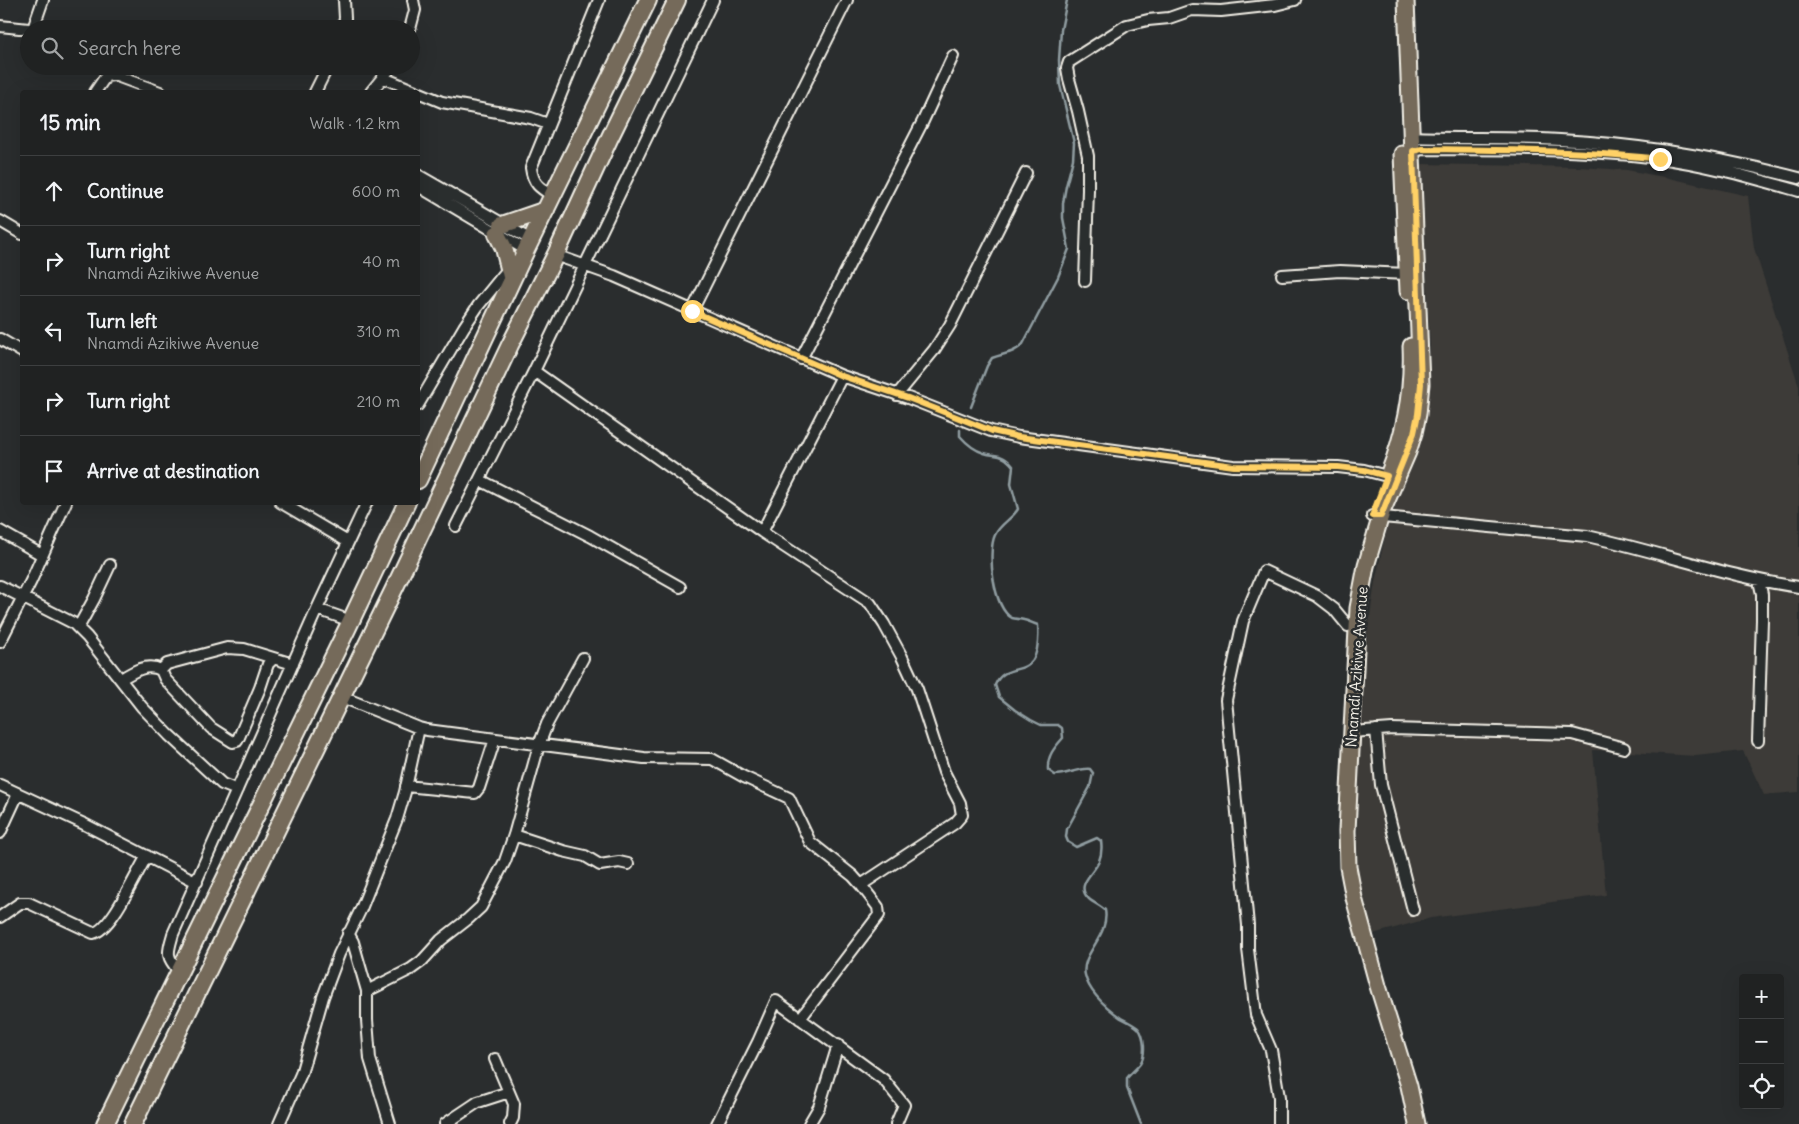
<!DOCTYPE html>
<html lang="en">
<head>
<meta charset="utf-8">
<style>
	body { margin:0; font-family:Delius,sans-serif; background:#282a2a; color:#f1f3f6 }
	.controls { position:absolute; right:15px; bottom:15px; display:grid; overflow:hidden; border-radius:5px; box-shadow:0 5px 20px #0002 }
	.controls button { width:45px; height:45px; display:grid; place-items:center; padding:0; border:0; border-bottom:1px solid #3d3f40; background:#202222; color:#f1f3f6; font:25px sans-serif }
	.stop { position:absolute; width:15px; height:15px; margin:-11px; border:4px solid #ffd166; border-radius:50%; background:#fff }
	.stop.end { background:#ffd166; border-color:#fff; box-shadow:0 1px 5px #0008 }
	.list { margin:0; padding:0; list-style:none }
	h2 { display:flex; justify-content:space-between; align-items:center; height:65px; margin:0; padding:0 20px; font-size:21px }
	h2 small { font-size:16px; font-weight:400; color:#a2a4a5 }
	.list li { display:grid; grid-template-columns:32px 1fr auto; gap:15px; align-items:center; box-sizing:border-box; height:70px; padding:0 20px; border-top:1px solid #3d3f40 }
	.list b { display:block; font-size:19px; white-space:nowrap }
	.list p { margin:0; font-size:16px; white-space:nowrap; color:#a2a4a5 }
	.list em { font-size:16px; font-style:normal; color:#a2a4a5 }
	.icon { flex:none; width:28px; height:28px; fill:none; stroke:currentColor; stroke-width:2; stroke-linecap:round; stroke-linejoin:round }
	.map { position:relative; flex:none; width:1799px; height:1124px; overflow:hidden }
	.search { position:absolute; background:#202222; box-shadow:0 5px 20px #0002; left:20px; top:20px; width:400px; height:55px; display:flex; align-items:center; gap:12px; box-sizing:border-box; padding:0 18px; border-radius:28px; color:#a2a4a5; font-size:19px }
	.panel { position:absolute; background:#202222; box-shadow:0 5px 20px #0002; left:20px; top:90px; width:400px; height:415px; border-radius:5px }
	.map>svg:first-child { display:block }
</style>
</head>
<body>
<div class="map">
<svg width="1799" height="1124" viewBox="0 0 1799 1124">
	<rect width="100%" height="100%" fill="#2a2d2e"/>
	<filter id="ink" filterUnits="userSpaceOnUse"><feTurbulence type="fractalNoise" baseFrequency=".02" numOctaves="2"/><feDisplacementMap in="SourceGraphic" scale="10" xChannelSelector="R" yChannelSelector="G"/><feConvolveMatrix kernelMatrix="1 2 1 2 8 2 1 2 1" color-interpolation-filters="sRGB"/></filter>
	<g filter="url(#ink)">
		<!-- built -->
		<path fill="#3c3a37" d="M1421 164 1579 167 1627 170 1669 178 1748 196 1754 248 1799 386V792L1764 795 1743 751 1696 756 1593 750 1606 895 1431 918 1373 934 1363 898 1357 867 1358 747 1363 663 1375 582 1388 523 1413 461 1429 403 1430 345Z"/>
		<g fill="none" stroke-linecap="round" stroke-linejoin="round">
			<!-- stream -->
			<path stroke="#909da1" stroke-width="2.5" d="M971 407 987 366 992 358C1004 353 1014 354 1023 344L1058 277 1069 249 1063 218V203L1066 186 1073 159 1074 143 1060 85 1059 60 1061 30 1067 0
				M960 430V436C967 444 974 450 984 453 997 457 1003 453 1013 466L1011 484 1018 509C1012 519 1000 524 995 535 987 552 993 608 1012 618 1016 619 1020 619 1024 620 1029 621 1034 624 1038 625 1042 687 1007 656 995 685L999 697 1015 710 1031 720 1041 725H1058L1062 728 1063 738C1054 748 1047 756 1048 770L1055 775C1065 775 1083 767 1090 769L1093 773 1090 787 1067 829 1066 837 1068 842 1076 847 1097 838 1101 841C1102 848 1102 854 1099 861 1094 874 1074 885 1089 899 1093 903 1100 905 1105 910 1110 936 1080 954 1085 975 1089 993 1107 1008 1121 1018 1127 1021 1133 1024 1138 1028 1145 1036 1146 1055 1140 1064 1136 1069 1131 1073 1127 1078V1088L1141 1124"/>
			<defs>
				<path id="minor" d="M0 26 29 29
					M33 29 43 0
					M343 29 345 18 344 0
					M410 29 415 10 413 0
					M384 78 442 102 531 118 548 124
					M95 92 106 76 114 75 160 92
					M315 92 328 66
					M371 92 392 66
					M1412 137C1461 139 1511 137 1560 140 1641 144 1721 158 1799 178
					M1413 151 1422 149C1499 149 1582 149 1658 158 1706 164 1753 178 1799 191
					M418 175 531 240
					M418 186 526 250
					M553 196C540 188 533 184 531 168L599 0
					M0 221 22 234
					M555 255 614 276 842 376 908 398 991 431 1019 437 1233 466 1338 467 1364 470 1387 476
					M1282 275 1340 271 1407 274
					M1085 281 1088 190V156L1078 111 1069 79 1067 68 1069 62 1127 25 1148 20 1169 18 1192 10 1221 11 1275 5 1295 0
					M692 311 847 0
					M0 339 22 352
					M801 359 923 121 953 56
					M534 371 762 532 870 603 884 624 902 657 917 689 944 772 960 803 962 815 955 823 861 885
					M897 395 934 350 950 325 1026 173
					M418 405 464 327 478 306 509 268
					M480 480 590 536 680 587
					M280 502 348 542
					M1372 516 1587 536C1658 551 1727 577 1799 587
					M456 526 534 371 713 0
					M0 531 42 555
					M762 532 842 376
					M0 586 73 623 87 637 142 707 169 735 222 784 237 790
					M317 609 351 621
					M78 628 94 599 110 565
					M0 642 31 581 66 502
					M161 670 165 679 211 728 233 742 237 741 239 737 260 688 268 664 273 659
					M161 670 167 664 227 648 244 649 293 664
					M121 679C134 671 147 663 161 670
					M342 697 419 728 427 730 644 758 712 759 744 777 789 798 810 842 853 876 861 885 878 907 879 915 800 1019
					M1376 730 1381 785 1413 910
					M1352 732 1392 729 1572 734 1624 748
					M1758 741 1762 620V594L1759 581
					M0 785 84 824 197 882
					M406 786 475 793 479 788 495 739
					M0 833 18 794
					M514 835 563 851 585 856 600 865 619 862 628 864
					M0 917 20 903H29L93 933C112 930 136 873 147 856
					M348 933 353 942 367 991V1020L370 1059 390 1124
					M179 971C165 956 168 952 173 934L317 609 367 502
					M367 991 411 969 422 961 441 940 468 919 481 907 505 861 514 835 539 745 547 724 583 658
					M495 1059 514 1104 513 1118 510 1124
					M279 1124 301 1074 323 997 339 954 361 909 397 819 405 792 419 728
					M445 1124 478 1102 509 1092
					M717 1124 758 1042 776 1001 884 1080 904 1105 896 1124
					M809 1124 819 1107 838 1045
					M1279 1124V1097L1271 1050 1256 1015 1248 949V925L1226 700 1243 621 1264 571 1317 596 1334 609 1348 626"/>
				<path id="primary" d="M1406 0 1421 384 1418 414 1414 433 1408 452 1382 512 1366 566 1358 608 1347 831 1348 867 1354 898 1378 986 1409 1086 1417 1124
					M1402 154 1408 291
					M1389 473C1405 432 1413 390 1411 346"/>
				<path id="trunk" d="M502 225 546 210
					M497 234 504 248 512 280
					M418 480 526 250 648 0
					M105 1124 347 629 407 502
					M133 1124 394 589 510 345 556 254 610 137 677 0"/>
			</defs>
			<!-- minor casing -->
			<use href="#minor" stroke="#f4f1e8" stroke-width="14"/>
			<!-- primary casing -->
			<use href="#primary" stroke="#f4f1e8" stroke-width="19"/>
			<!-- trunk casing -->
			<use href="#trunk" stroke="#f4f1e8" stroke-width="20"/>
			<!-- minor -->
			<use href="#minor" stroke="#2a2d2e" stroke-width="10"/>
			<!-- primary -->
			<use href="#primary" stroke="#746a5a" stroke-width="15"/>
			<!-- trunk -->
			<use href="#trunk" stroke="#746a5a" stroke-width="16"/>
		</g>
	</g>
	<g fill="none" stroke-linecap="round" stroke-linejoin="round" filter="url(#ink)">
		<!-- route -->
		<path stroke="#ffd166" stroke-width="6" d="M692 311 842 376 908 398 992 431 1019 437 1234 466 1338 467 1364 470 1387 476 1372 516H1381L1414 433 1418 414 1421 384 1413 151 1422 149C1501 150 1582 150 1660 159"/>
	</g>
	<g text-anchor="middle" stroke-width="5" stroke-linejoin="round" paint-order="stroke">
		<!-- street labels -->
		<g font-size="15" fill="#f4f1e8" stroke="#2a2d2e">
			<text transform="translate(1357 667) rotate(-86)" y="5">Nnamdi Azikiwe Avenue</text>
		</g>
	</g>
</svg>
<div class="controls">
<button>+</button>
<button>−</button>
<button><svg class="icon" aria-label="locate" viewBox="0 0 24 24"><circle cx="12" cy="12" r="6"/><path d="M12 2v4M12 18v4M2 12h4M18 12h4"/></svg></button>
</div>
<div class="stop" style="left:692px;top:311px"></div>
<div class="stop end" style="left:1660px;top:159px"></div>
<div class="search"><svg class="icon" aria-label="search" viewBox="0 0 24 24"><circle cx="10" cy="10" r="6"/><path d="M15 15l6 6"/></svg>Search here</div>
<section class="panel">
<h2>15 min<small>Walk · 1.2 km</small></h2>
<ul class="list">
<li><svg class="icon" aria-label="ahead" viewBox="0 0 24 24"><path d="M12 20V5M6 11l6-6 6 6"/></svg><div><b>Continue</b></div><em>600 m</em></li>
<li><svg class="icon" aria-label="right" viewBox="0 0 24 24"><path d="M7 20v-9h11M14 6l5 5-5 5"/></svg><div><b>Turn right</b><p>Nnamdi Azikiwe Avenue</p></div><em>40 m</em></li>
<li><svg class="icon" aria-label="left" viewBox="0 0 24 24"><path d="M17 20v-9H6M10 6l-5 5 5 5"/></svg><div><b>Turn left</b><p>Nnamdi Azikiwe Avenue</p></div><em>310 m</em></li>
<li><svg class="icon" aria-label="right" viewBox="0 0 24 24"><path d="M7 20v-9h11M14 6l5 5-5 5"/></svg><div><b>Turn right</b></div><em>210 m</em></li>
<li><svg class="icon" aria-label="arrive" viewBox="0 0 24 24"><path d="M6 21V4h12l-3 4 3 4H6"/></svg><div><b>Arrive at destination</b></div></li>
</ul>
</section>
</div>
</body>
</html>
